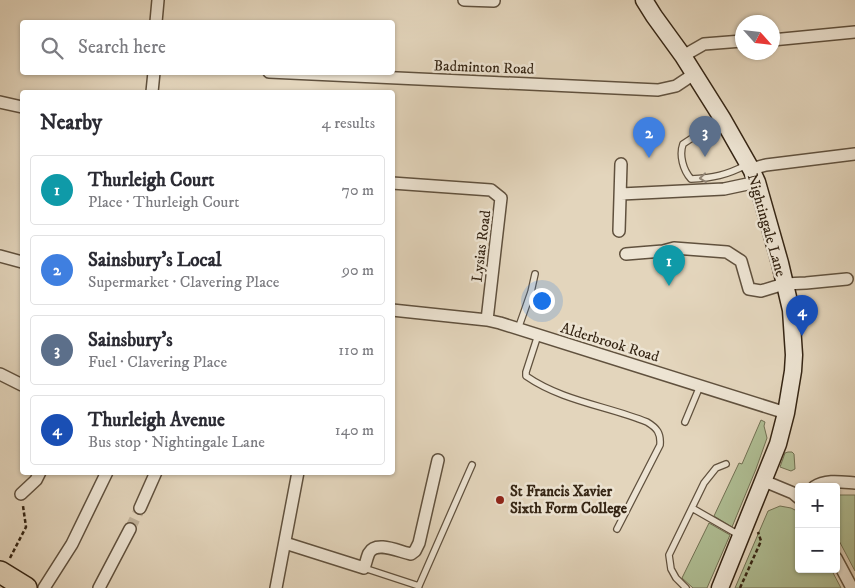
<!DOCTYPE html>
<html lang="en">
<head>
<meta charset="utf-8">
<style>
	body { margin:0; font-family:"IM FELL DW Pica",serif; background:#f7f7f7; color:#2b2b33 }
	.controls { position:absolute; right:15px; bottom:15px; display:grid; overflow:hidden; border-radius:5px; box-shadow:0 1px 4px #0004 }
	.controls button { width:45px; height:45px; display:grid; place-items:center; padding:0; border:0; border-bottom:1px solid #e1e1e2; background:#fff; color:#2b2b33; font:25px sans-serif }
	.compass { position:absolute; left:735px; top:15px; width:45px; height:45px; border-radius:50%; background:#fff; box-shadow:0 1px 4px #0004; rotate:117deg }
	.you { position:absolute; left:541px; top:300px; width:18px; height:18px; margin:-12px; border:4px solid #fff; border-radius:50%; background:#1a73e8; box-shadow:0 0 0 8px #1a73e833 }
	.badge { display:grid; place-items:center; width:32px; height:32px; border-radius:50%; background:#1a73e8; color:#fff; font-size:16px; font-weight:700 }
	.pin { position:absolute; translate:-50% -41px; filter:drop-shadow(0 1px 2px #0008) }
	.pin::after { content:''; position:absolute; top:26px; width:18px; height:15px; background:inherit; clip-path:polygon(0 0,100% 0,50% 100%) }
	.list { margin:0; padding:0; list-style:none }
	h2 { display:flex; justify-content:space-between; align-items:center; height:65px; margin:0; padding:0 20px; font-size:21px }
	h2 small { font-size:16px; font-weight:400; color:#7c7c81 }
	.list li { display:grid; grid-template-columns:32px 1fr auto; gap:15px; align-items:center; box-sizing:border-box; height:70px; margin:0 10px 10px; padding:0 10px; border:1px solid #e1e1e2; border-radius:5px }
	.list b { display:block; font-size:19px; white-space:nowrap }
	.list p { margin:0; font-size:16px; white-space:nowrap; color:#7c7c81 }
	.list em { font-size:16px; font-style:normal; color:#7c7c81 }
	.icon { flex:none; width:28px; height:28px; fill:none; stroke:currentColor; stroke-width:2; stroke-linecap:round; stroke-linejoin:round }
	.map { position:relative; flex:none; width:855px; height:588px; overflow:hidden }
	.search { position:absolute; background:#fff; box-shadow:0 1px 4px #0004; left:20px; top:20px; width:375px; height:55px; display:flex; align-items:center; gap:12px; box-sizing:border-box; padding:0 18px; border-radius:5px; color:#7c7c81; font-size:19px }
	.panel { position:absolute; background:#fff; box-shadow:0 1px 4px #0004; left:20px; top:90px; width:375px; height:385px; border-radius:5px }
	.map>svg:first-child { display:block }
</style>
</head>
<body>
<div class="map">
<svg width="855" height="588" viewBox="0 0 855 588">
	<rect width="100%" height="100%" fill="#e3d5bc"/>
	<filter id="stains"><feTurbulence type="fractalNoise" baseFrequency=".004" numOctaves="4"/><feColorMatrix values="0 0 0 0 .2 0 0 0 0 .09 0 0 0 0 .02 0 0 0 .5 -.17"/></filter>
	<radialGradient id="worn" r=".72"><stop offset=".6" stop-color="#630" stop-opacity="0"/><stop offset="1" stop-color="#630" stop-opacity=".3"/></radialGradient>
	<!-- green -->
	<path fill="#afbe94" stroke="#727254" d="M761 420 765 422 764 426 767 438 756 469 732 527 714 516 739 463 742 464Z
		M788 452H792L794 454 795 469 791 471 780 467 785 453Z
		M836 495H855V571L836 535Z
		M780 506 791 508 799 512V569H831L841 588H735L768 511Z
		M709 523 730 535 707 588H693L682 578Z"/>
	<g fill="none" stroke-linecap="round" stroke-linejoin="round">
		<!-- street-tunnel -->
		<path stroke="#c0b29a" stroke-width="11" stroke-dasharray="11 5.5" stroke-linecap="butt" d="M130 529 140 508"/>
		<defs>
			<path id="lane" d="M721 119 683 144C679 155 683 170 691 179 713 178 727 175 746 165
				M518 329 531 292 535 274
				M538 335 526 372V376C562 401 607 406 647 422 657 428 661 433 660 445L617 529
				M685 422 700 386
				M692 508 739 535
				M364 568 419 586
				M418 588 472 465
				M686 588 676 578 671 569 669 555 704 483 716 468 726 464"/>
			<path id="street" d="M464 0 494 1
				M156 22 158 0
				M772 40 855 32
				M683 56 704 44 742 41
				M269 72 658 90 676 86 694 74
				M152 92 154 72
				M0 102 22 107
				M751 169 766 165 855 154
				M392 183 491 190 501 198 487 320
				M621 194 724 189 757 182
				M619 231 621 164
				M626 254 663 251 674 248 727 252 741 261 749 289 761 291 784 284 806 283 847 279
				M0 256 22 262
				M392 310 487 320 500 323 786 413
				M0 374 22 385
				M764 481 793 493 799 498
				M814 487C826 479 842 482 855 483
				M21 494 36 480 40 472
				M140 508 156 472
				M285 543 364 568C366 563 367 557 369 553 376 540 400 552 411 554L415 551 419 543 438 460
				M836 558 852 588
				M44 588 72 544 107 472
				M99 588 130 529
				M276 588 298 472"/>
			<path id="secondary" d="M644 0 654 16 683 56 722 118 751 169 757 182 780 263 791 310 794 355 793 371 786 413 778 444 720 588"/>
			<path id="highway" d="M0 572 26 588"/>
		</defs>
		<!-- lane casing -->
		<use href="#lane" stroke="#60513e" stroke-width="8"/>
		<!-- street casing -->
		<use href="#street" stroke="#60513e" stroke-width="14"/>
		<!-- secondary casing -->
		<use href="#secondary" stroke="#352514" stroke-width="19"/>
		<!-- highway casing -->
		<use href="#highway" stroke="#352514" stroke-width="24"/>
		<!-- path -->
		<path stroke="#352514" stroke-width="2.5" stroke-dasharray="4 2.5" stroke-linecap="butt" d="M10 558 26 527 23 506
			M740 588 761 541 758 532"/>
		<!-- lane -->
		<use href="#lane" stroke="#ede4d3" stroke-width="5.5"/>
		<!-- street -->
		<use href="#street" stroke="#ede4d3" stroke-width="11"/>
		<!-- secondary -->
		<use href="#secondary" stroke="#ede4d3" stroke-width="16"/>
		<!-- highway -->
		<use href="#highway" stroke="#e3d5bc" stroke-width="21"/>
	</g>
	<!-- one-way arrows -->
	<defs><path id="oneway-chevron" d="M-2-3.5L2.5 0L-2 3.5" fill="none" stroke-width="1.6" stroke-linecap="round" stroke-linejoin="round" transform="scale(1.25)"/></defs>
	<use stroke="#918474" href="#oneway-chevron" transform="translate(703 178) rotate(174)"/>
	<!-- markers -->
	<circle fill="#8f2418" stroke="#ede4d3" stroke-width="2" cx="500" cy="500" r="5"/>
	<g text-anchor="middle" stroke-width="5" stroke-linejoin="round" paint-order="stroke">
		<!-- street labels -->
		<g font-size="15" fill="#352514" stroke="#ede4d3">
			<text transform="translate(484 67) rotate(2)" y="5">Badminton Road</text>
			<text transform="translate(767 225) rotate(74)" y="5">Nightingale Lane</text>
			<text transform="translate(481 246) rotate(-83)" y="5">Lysias Road</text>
			<text transform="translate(610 342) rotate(17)" y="5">Alderbrook Road</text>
		</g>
		<!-- poi labels -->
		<g font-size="15" font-weight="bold" fill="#352514" stroke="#ede4d3" text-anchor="start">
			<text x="510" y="496">St Francis Xavier<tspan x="510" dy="17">Sixth Form College</tspan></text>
		</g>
	</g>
	<rect width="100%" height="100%" filter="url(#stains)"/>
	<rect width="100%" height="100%" fill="url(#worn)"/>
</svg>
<div class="controls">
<button>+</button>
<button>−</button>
</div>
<svg class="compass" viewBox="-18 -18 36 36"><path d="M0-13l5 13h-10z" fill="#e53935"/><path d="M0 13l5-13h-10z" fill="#7c7c81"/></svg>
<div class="you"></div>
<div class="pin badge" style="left:669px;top:286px;background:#0f9aa8">1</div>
<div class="pin badge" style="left:649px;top:158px;background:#3f7fe0">2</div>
<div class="pin badge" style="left:705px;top:157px;background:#5c6f8a">3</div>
<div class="pin badge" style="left:802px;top:336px;background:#1a4fb4">4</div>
<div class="search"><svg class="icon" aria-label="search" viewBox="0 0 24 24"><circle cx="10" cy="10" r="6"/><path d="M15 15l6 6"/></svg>Search here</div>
<section class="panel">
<h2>Nearby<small>4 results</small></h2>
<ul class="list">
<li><span class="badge" style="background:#0f9aa8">1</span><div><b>Thurleigh Court</b><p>Place · Thurleigh Court</p></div><em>70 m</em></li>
<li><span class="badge" style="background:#3f7fe0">2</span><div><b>Sainsbury's Local</b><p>Supermarket · Clavering Place</p></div><em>90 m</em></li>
<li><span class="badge" style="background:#5c6f8a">3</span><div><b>Sainsbury's</b><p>Fuel · Clavering Place</p></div><em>110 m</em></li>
<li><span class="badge" style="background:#1a4fb4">4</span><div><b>Thurleigh Avenue</b><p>Bus stop · Nightingale Lane</p></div><em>140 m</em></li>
</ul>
</section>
</div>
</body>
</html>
